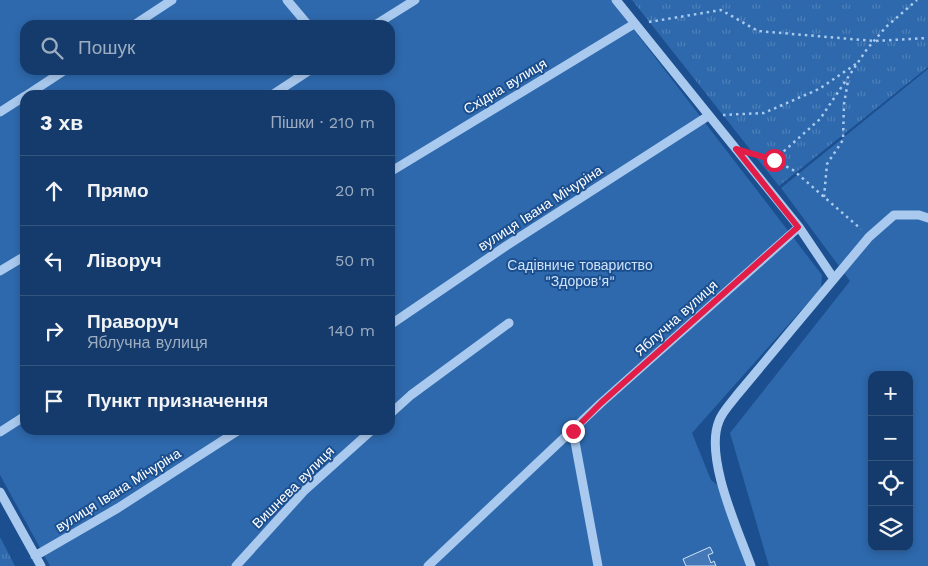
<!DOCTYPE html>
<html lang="uk">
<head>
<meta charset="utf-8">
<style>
	body { margin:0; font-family:"Work Sans",sans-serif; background:#214673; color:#f1f3f6 }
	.controls { position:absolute; right:15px; bottom:15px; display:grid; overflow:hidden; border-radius:10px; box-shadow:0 2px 8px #0003 }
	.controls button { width:45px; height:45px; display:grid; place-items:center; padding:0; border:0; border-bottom:1px solid #33557e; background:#143b6b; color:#f1f3f6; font:25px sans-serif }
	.stop { position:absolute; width:15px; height:15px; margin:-11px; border:4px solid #e11d48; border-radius:50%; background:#fff }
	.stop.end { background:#e11d48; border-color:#fff; box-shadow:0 1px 5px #0008 }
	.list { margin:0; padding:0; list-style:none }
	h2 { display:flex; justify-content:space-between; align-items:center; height:65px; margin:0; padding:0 20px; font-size:21px }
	h2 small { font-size:16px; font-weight:400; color:#9dadc1 }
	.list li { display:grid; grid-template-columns:32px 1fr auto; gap:15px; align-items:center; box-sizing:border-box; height:70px; padding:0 20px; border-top:1px solid #33557e }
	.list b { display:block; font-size:19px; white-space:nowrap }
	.list p { margin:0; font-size:16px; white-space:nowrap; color:#9dadc1 }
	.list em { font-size:16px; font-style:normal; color:#9dadc1 }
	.icon { flex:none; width:28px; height:28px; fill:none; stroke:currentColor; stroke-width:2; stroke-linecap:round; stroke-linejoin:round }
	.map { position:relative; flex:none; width:928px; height:566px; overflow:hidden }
	.search { position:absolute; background:#143b6b; box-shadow:0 2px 8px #0003; left:20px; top:20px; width:375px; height:55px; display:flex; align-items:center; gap:12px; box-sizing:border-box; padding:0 18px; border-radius:15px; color:#9dadc1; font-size:19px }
	.panel { position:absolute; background:#143b6b; box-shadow:0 2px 8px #0003; left:20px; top:90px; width:375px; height:345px; border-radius:15px }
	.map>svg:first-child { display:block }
</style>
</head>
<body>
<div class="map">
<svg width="928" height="566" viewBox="0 0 928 566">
	<defs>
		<pattern id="grass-tufts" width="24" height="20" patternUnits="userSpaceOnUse" patternTransform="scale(1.25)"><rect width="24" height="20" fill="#2e69ad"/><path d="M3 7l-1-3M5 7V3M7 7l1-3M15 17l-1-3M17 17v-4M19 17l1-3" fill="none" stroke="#4d80b9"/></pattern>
	</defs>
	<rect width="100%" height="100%" fill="#1b4f8f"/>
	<!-- grass -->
	<path fill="url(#grass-tufts)" d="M632 0H928V67L779 186Z
		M0 537 15 566H0Z"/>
	<!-- green -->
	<path fill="#2e69ad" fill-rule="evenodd" d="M0 0H611L822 275 821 288 692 433 711 480 719 486 748 566H50L0 475ZM25 25H390V70H25ZM25 95H390V430H25Z
		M928 69V566H769L730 433 850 281 781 188ZM872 375H909V547H872Z"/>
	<!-- building -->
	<path fill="#4478b7" stroke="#cfe3fa" d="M710 547 713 553 708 555 711 563 714 561 716 566H686L683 559Z"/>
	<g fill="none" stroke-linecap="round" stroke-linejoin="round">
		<!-- path -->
		<path stroke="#a9c9ee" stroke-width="2.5" stroke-dasharray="2.5 4" stroke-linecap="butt" d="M649 22 721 10 758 31 874 41 928 38
			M723 115 764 113 819 89 859 62
			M756 155 774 160 793 170 861 229
			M774 160 820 119 867 49 886 27 917 0
			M824 197 827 164 843 140 844 104 848 81"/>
		<!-- minor -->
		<path stroke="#a9c9ee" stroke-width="9" d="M287 0 308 25
			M616 0 799 227 834 279
			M134 25 172 0
			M375 25 415 0
			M27 95 65 70
			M272 95 310 70
			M0 112 25 96
			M390 172 634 24
			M0 271 25 256
			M390 325 506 246 708 116
			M390 414 411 395 509 323
			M573 431 598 566
			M0 432 25 416
			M0 492 41 566
			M35 556 118 508 239 430
			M236 566 304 491 372 430
			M428 566 601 403 799 227
			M751 566C738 530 704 457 719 421 722 412 731 403 737 395L869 237 894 215H919L928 218"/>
	</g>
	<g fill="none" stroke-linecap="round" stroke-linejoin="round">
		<!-- route -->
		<path stroke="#e11d48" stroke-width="6" d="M573 431 601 403 798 227 736 149 774 160"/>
	</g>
	<g text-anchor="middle" stroke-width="4" stroke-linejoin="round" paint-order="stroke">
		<!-- street labels -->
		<g font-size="14" fill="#fff" stroke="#1b4f8f">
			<text transform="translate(505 86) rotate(-31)" y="5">Східна вулиця</text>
			<text transform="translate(540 208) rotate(-33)" y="5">вулиця Івана Мічуріна</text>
			<text transform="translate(676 318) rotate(-42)" y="5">Яблучна вулиця</text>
			<text transform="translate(293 487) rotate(-45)" y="5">Вишнева вулиця</text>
			<text transform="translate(118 490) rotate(-32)" y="5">вулиця Івана Мічуріна</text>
		</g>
		<!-- park labels -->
		<g font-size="14" fill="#cfe3fa" stroke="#1b4f8f">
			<text x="580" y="270">Садівниче товариство<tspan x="580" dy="16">"Здоров'я"</tspan></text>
		</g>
	</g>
</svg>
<div class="controls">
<button>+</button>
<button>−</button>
<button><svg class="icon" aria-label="locate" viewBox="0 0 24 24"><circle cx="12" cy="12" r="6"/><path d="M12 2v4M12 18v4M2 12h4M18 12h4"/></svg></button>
<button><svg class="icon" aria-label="layers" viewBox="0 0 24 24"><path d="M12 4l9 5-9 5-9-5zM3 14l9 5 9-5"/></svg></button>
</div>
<div class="stop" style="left:774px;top:160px"></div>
<div class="stop end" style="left:573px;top:431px"></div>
<div class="search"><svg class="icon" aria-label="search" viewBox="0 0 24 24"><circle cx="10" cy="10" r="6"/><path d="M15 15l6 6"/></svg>Пошук</div>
<section class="panel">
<h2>3 хв<small>Пішки · 210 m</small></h2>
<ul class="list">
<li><svg class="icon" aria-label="ahead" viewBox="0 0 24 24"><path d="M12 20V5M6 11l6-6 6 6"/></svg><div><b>Прямо</b></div><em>20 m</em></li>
<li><svg class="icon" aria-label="left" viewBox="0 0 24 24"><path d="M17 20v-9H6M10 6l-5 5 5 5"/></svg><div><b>Ліворуч</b></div><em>50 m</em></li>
<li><svg class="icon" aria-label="right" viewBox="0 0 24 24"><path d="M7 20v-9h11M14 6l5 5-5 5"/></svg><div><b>Праворуч</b><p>Яблучна вулиця</p></div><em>140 m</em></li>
<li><svg class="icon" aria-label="arrive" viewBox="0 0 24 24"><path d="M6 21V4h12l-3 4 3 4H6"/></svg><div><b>Пункт призначення</b></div></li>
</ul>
</section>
</div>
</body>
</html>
